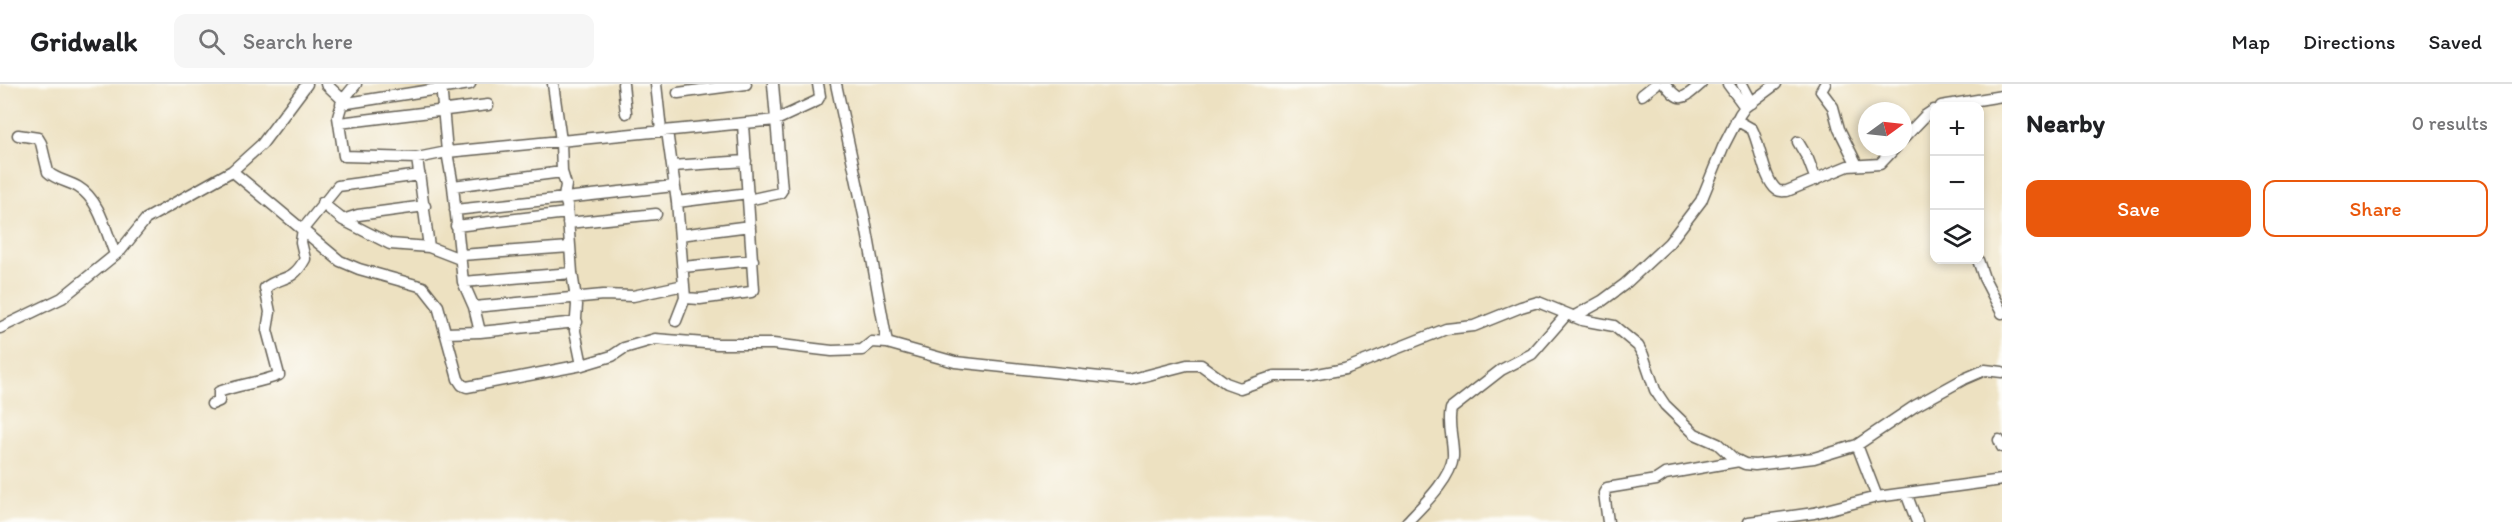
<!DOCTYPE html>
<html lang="en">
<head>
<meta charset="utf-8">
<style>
	body { margin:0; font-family:Itim,sans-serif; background:#f6f6f6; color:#202124 }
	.controls { position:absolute; right:18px; top:18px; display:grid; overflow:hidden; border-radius:12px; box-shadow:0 3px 9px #0003 }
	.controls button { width:54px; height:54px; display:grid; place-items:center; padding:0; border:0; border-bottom:2px solid #e0e0e0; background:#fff; color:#202124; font:30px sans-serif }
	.compass { position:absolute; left:1858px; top:18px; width:54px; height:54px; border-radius:50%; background:#fff; box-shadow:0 3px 9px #0003; rotate:75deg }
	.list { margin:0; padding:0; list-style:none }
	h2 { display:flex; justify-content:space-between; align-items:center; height:78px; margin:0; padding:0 24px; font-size:26px }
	h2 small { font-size:20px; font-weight:400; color:#757577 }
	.actions { display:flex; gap:12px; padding:18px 24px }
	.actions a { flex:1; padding:14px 0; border:2px solid #ea580c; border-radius:12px; text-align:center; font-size:21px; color:#ea580c }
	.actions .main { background:#ea580c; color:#fff }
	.icon { flex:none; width:33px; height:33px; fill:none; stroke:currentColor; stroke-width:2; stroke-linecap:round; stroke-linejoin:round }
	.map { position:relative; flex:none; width:2002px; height:438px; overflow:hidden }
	header { display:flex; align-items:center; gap:36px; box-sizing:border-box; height:84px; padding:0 30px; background:#fff; border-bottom:2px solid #e0e0e0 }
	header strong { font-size:28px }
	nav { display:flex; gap:33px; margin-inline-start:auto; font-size:21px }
	.search { width:420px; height:54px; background:#f6f6f6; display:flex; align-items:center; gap:15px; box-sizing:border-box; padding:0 21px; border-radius:12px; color:#757577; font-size:22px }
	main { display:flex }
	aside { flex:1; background:#fff }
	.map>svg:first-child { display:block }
</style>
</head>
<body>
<header>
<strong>Gridwalk</strong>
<div class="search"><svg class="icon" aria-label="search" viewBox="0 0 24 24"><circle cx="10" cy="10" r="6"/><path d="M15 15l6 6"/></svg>Search here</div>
<nav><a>Map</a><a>Directions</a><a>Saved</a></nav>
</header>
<main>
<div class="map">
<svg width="2002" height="438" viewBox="0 0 2002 438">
	<rect width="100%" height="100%" fill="#fdfcf7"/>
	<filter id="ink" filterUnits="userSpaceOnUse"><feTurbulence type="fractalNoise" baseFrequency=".0167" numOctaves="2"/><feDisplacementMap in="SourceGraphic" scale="12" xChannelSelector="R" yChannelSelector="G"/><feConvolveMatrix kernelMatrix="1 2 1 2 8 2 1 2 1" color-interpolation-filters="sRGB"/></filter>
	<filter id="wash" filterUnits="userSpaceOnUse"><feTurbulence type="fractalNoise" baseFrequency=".008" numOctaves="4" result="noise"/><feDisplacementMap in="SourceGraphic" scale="24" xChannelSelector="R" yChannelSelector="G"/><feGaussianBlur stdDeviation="1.35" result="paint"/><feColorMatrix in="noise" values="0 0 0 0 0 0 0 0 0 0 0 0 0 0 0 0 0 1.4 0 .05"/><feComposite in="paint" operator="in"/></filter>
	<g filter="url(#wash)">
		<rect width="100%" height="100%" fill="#ede1c1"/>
	</g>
	<g filter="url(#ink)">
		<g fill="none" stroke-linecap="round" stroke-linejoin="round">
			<defs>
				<path id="minor" d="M326 0 343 16 338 33 344 72 417 74 447 68 776 36 817 17 820 12 818 0
					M441 0 447 68 453 102 463 198 474 223 480 248 445 249
					M553 0 561 57 562 88 566 101 564 113 567 121 572 189 577 221 575 247 582 281
					M623 0 626 29
					M656 0 661 46
					M836 0 865 136 887 259 955 278 1129 296 1187 281H1201L1226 299 1240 304 1275 292H1307L1345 285 1446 245 1474 242 1521 223 1538 218 1582 236 1614 242 1638 262 1643 271 1655 306 1665 321 1695 350 1718 360 1734 375 1745 380 1755 381 1814 374 1857 361 1915 322 1964 295 1985 286 2002 288
					M1665 0C1681 20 1683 15 1701 0
					M1728 0 1745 23
					M1742 0 1752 19
					M1825 0 1821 7 1833 23 1839 45 1857 81
					M678 9 746 0
					M1642 11 1656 0
					M343 16 356 0
					M341 20 470 0
					M1941 22 2002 12
					M1736 36 1752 45C1760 60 1764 97 1777 106 1780 108 1784 107 1787 107L1848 82 1880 80 1896 63
					M339 39 488 21
					M667 47 677 118 685 214 676 237
					M18 51 38 54 41 59 48 88C56 96 68 97 78 103 100 116 106 148 115 170
					M1903 55 1925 32 1934 26
					M1798 58 1808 75 1816 96
					M417 74 429 163
					M672 82 746 77
					M232 87 340 177 359 185 423 203 438 222 458 295 462 301 467 303 582 281 612 272 624 264 655 255 717 260H773L832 267 862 266 872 258 887 259
					M453 102 562 88
					M748 116 780 109 782 106 773 0
					M677 118 748 109
					M322 119 343 136 390 160 429 163 460 175
					M455 126 674 102
					M343 136 358 131 425 122
					M568 139 656 130
					M456 142 567 129
					M680 151 750 142
					M461 171 570 163
					M1978 176 1984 194 2002 229
					M683 183 753 176
					M463 198 572 189
					M685 214 700 215 751 208 754 206 743 40
					M474 223 603 211 633 212 684 201
					M1573 233 1602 217 1625 200 1669 159 1701 117 1723 63 1740 30 1745 23 1776 0
					M0 244 62 214 121 166 146 135 232 87 262 60 307 0
					M480 248 577 238
					M212 320 219 317V308C239 300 260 299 279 291L267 246 270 228 265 204C282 191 292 199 305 175L301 158 303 145 338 102 420 91
					M1999 356 2002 363
					M1857 361 1877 413 2002 396
					M1906 409 1917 438
					M1407 438C1422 422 1451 395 1453 373 1454 357 1447 341 1451 325L1501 286 1532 270 1567 230
					M1608 438 1604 409 1607 404 1656 396 1665 390 1739 377
					M1749 438 1814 429 1877 413"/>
			</defs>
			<!-- minor casing -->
			<use href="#minor" stroke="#656156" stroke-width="13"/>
			<!-- minor -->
			<use href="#minor" stroke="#fff" stroke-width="10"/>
		</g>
	</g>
</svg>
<div class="controls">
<button>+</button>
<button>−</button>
<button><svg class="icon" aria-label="layers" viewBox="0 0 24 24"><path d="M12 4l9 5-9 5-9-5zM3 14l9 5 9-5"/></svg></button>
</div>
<svg class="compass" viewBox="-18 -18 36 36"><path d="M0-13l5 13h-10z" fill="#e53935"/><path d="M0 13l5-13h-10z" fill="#757577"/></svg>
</div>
<aside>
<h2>Nearby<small>0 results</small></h2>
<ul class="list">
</ul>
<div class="actions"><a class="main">Save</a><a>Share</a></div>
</aside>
</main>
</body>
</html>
